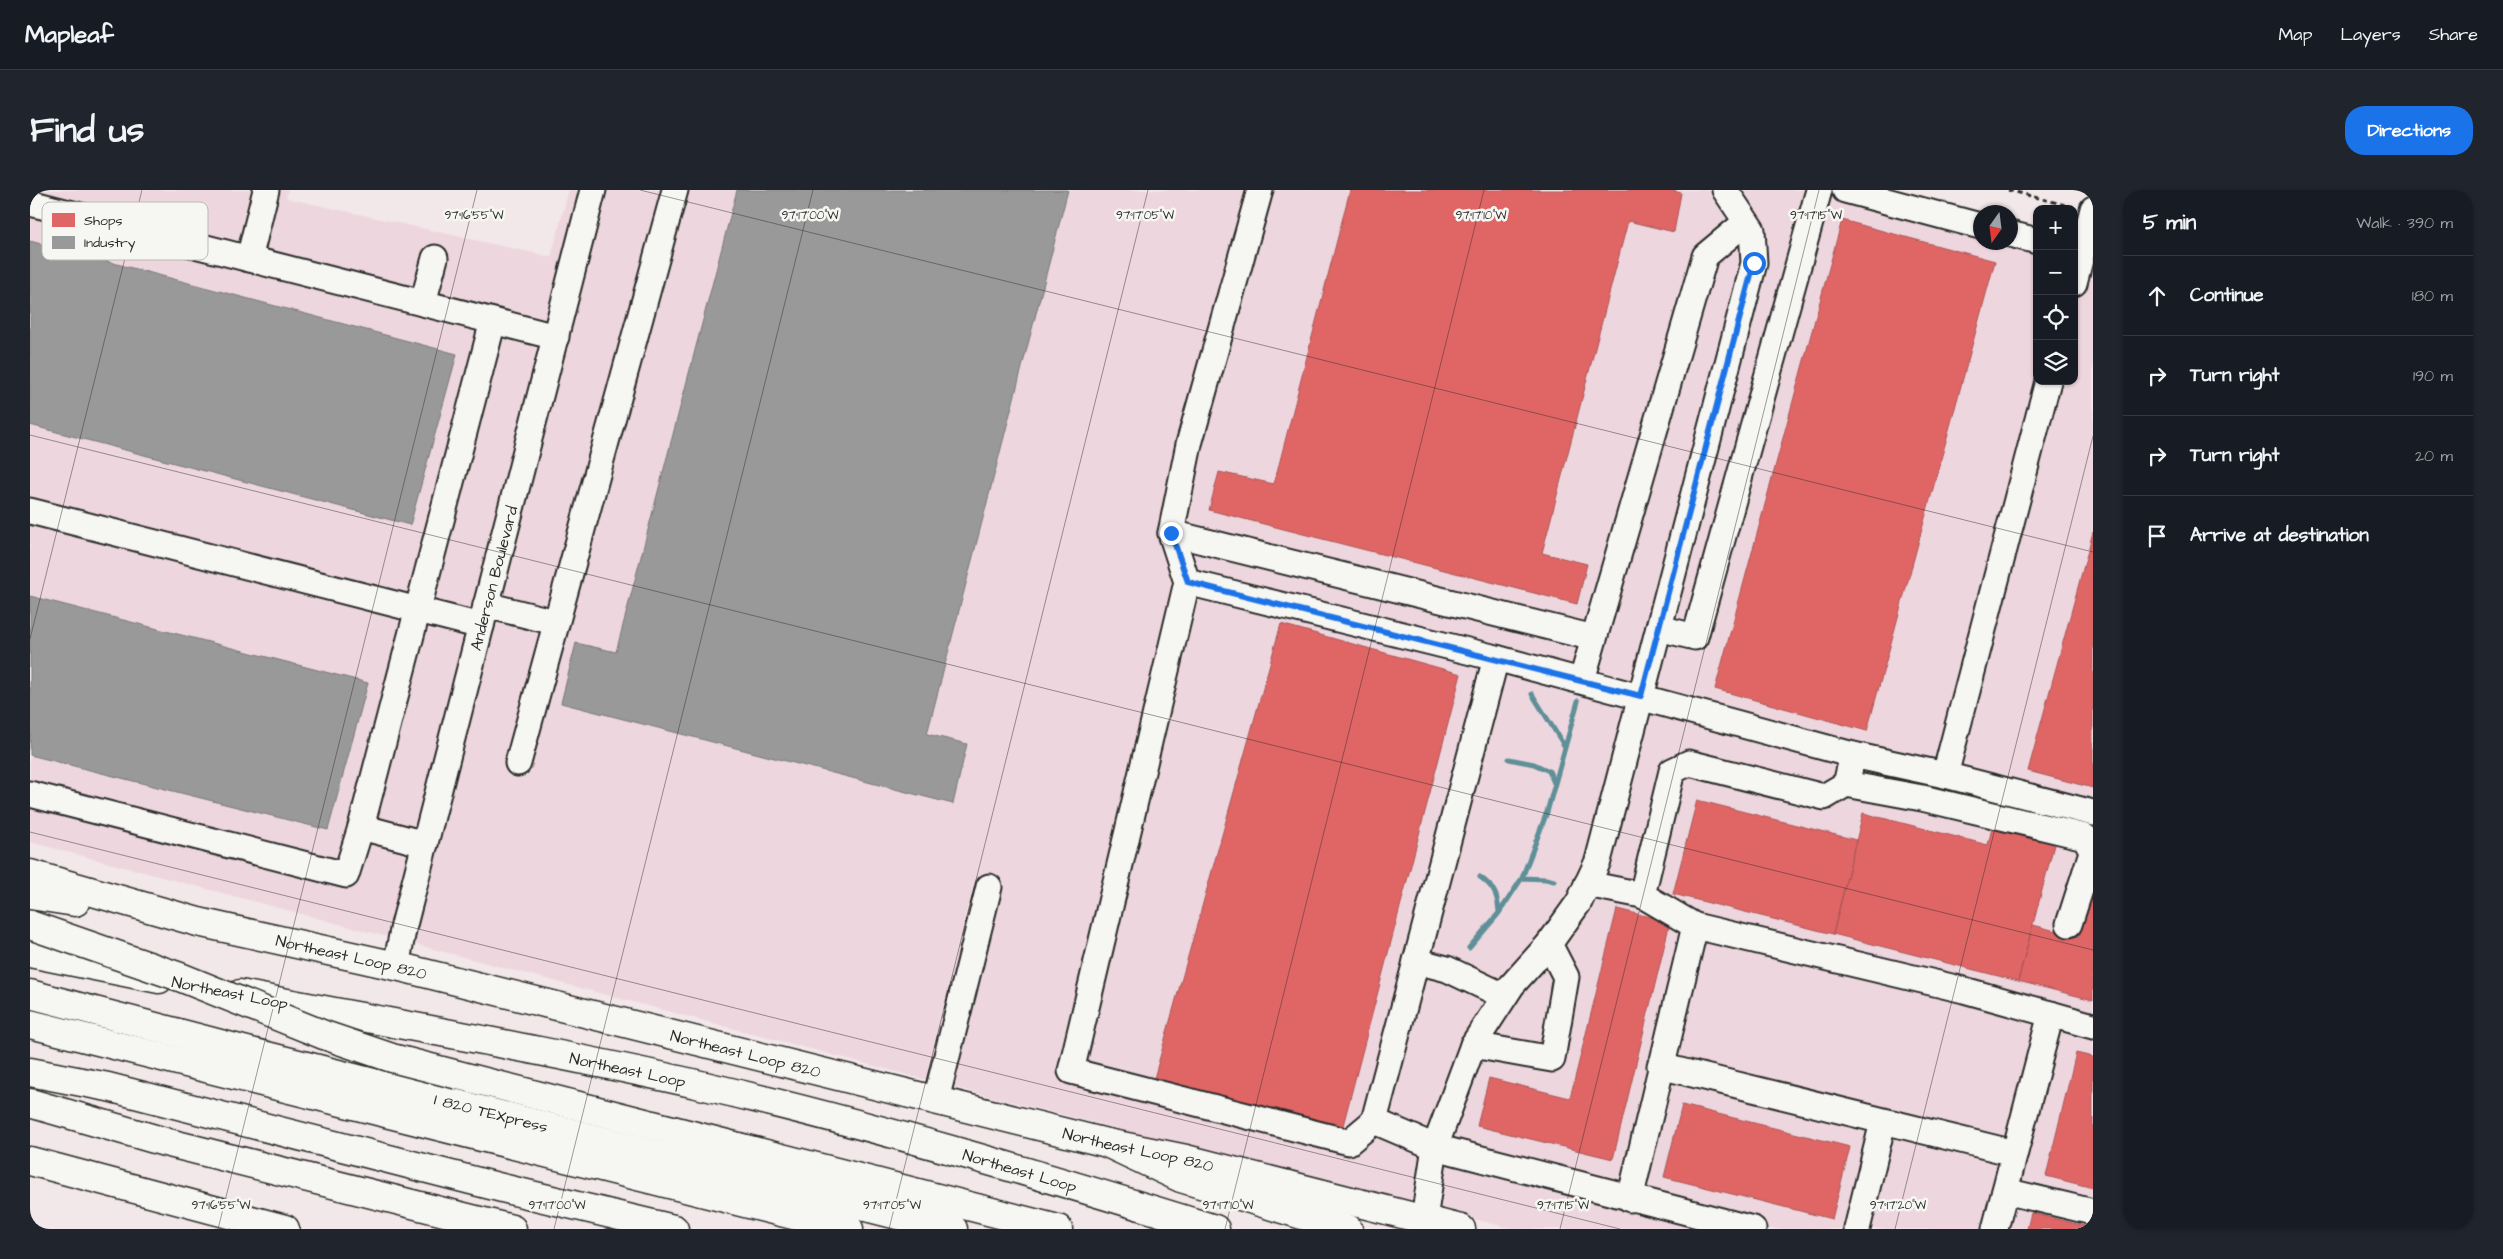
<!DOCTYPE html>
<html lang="en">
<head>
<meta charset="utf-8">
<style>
	body { margin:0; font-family:"Architects Daughter",sans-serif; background:#20242c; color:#f1f3f6 }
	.controls { position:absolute; right:15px; top:15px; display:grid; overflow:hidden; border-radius:10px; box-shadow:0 1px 4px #0004 }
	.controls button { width:45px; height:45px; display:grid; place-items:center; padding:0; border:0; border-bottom:1px solid #363941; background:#171b24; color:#f1f3f6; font:25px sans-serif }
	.compass { position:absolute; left:1943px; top:15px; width:45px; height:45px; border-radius:50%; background:#171b24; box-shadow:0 1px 4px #0004; rotate:194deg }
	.stop { position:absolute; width:15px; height:15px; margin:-11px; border:4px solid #1a73e8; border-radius:50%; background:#fff }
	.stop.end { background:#1a73e8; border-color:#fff; box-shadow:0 1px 5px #0008 }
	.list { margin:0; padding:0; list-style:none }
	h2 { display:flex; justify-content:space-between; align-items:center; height:65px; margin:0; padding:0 20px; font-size:21px }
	h2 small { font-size:16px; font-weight:400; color:#9ea1a6 }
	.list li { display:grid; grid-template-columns:32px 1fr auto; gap:15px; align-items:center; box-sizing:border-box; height:80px; padding:0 20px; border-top:1px solid #363941 }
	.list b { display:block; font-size:19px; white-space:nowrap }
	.list em { font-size:16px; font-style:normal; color:#9ea1a6 }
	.icon { flex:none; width:28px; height:28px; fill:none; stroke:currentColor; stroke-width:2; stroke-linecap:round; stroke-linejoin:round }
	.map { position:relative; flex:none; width:2063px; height:1039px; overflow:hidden; border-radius:20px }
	header { display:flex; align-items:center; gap:30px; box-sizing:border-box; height:70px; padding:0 25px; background:#171b24; border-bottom:1px solid #363941 }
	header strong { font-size:24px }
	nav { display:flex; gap:28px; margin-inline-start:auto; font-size:18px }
	.intro { display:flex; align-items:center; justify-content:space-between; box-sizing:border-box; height:120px; padding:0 30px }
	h1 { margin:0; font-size:35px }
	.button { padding:12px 22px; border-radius:20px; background:#1a73e8; color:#fff; font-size:18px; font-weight:700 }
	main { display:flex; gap:30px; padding:0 30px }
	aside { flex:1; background:#171b24; border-radius:20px; box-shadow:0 1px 4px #0004 }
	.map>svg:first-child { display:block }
</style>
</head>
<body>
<header>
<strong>Mapleaf</strong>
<nav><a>Map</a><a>Layers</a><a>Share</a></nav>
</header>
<div class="intro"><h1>Find us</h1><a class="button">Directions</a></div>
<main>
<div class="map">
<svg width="2063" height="1039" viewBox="0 0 2063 1039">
	<rect width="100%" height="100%" fill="#f2e7e9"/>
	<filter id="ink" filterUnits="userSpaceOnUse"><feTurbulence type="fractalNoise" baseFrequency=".02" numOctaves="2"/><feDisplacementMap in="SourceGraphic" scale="10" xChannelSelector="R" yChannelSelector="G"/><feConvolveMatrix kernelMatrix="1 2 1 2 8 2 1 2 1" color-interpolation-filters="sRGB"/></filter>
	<g filter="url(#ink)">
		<!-- built -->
		<path fill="#edd6de" d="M0 0H258L256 8 521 67 539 0H1857L1950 26V52H1980L2007 41V191H2044V51L2063 57V1039H1484L950 904 0 652Z"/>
		<!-- shops -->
		<path fill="#e06666" stroke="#aa5454" d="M1320 0H1640L1651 3 1644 42 1598 31 1512 363 1557 374 1547 414 1179 320 1189 282 1244 294Z
			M1812 30 1965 71 1837 541 1685 499Z
			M2063 342V598L1998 581Z
			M1251 434 1431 484 1311 943 1123 892Z
			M1667 610 1826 650 1803 744 1643 704Z
			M1833 623 1958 655 1963 634 2025 651 1988 791 1803 744Z
			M2063 693V810L1988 791 2003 735 2049 747Z
			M1587 719 1640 732 1583 969 1447 936 1459 888 1540 908Z
			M2046 863 2063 867V998L2016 986Z
			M1652 915 1820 957 1802 1029 1634 987Z
			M2001 1023 2063 1038V1039H1997Z"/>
		<!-- industry -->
		<path fill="#999" stroke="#787878" d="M707 0H1038L897 544 937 554 923 614 531 513 546 453 586 462Z
			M0 51 427 164 380 335 0 235Z
			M0 406 338 493 298 640 0 565Z"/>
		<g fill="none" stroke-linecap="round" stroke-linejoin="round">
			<!-- stream -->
			<path stroke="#5f8f97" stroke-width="5" d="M1502 504 1535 557
				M1479 569 1504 574 1519 581 1524 593
				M1450 687C1464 697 1468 705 1469 723
				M1492 688 1516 689 1524 691
				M1439 758 1469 723 1492 688 1517 622 1548 511"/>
			<defs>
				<g id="minor">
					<path d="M1230 0 1159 254 1141 343 1157 392 1466 468 1823 565 1915 585 2063 623"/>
					<path d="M1815 0 1950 36"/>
					<path d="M0 13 526 147"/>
					<path d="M1980 44 2007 51"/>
					<path d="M219 69 236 0"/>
					<path d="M2044 93 2063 19"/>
					<path d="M393 113 405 68"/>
					<path d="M0 321 451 436"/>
					<path d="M1141 343 1564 448"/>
					<path d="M1157 392 1041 881 1319 952 1344 931"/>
					<path d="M456 415 525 432"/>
					<path d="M1629 438 1665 447 1789 0"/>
					<path d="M1466 468 1344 931 1405 957 1723 1039"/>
					<path d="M1552 490 1675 66 1716 32"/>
					<path d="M488 573 645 0"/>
					<path d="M1915 585 2018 191"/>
					<path d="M1816 594 1892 608 2055 647 2063 662"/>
					<path d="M0 604 316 685 331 637 395 654"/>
					<path d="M331 637 463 131"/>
					<path d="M1557 694 1612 705 1665 736 1934 800 2063 836"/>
					<path d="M1612 705 1642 581 1659 573 1794 607 1816 594 1823 565"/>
					<path d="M2039 734 2062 662"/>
					<path d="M1386 771 1417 779 1474 806"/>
					<path id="s1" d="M366 776 374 735 563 0"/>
					<path d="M1443 855 1522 869 1536 787 1519 754"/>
					<path d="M1630 876 1984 963"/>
					<path d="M906 910 959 697"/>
					<path d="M1975 1001 2063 1022"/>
					<path d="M1600 1009 1665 736"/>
					<path d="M1394 1029 1405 957 1443 855 1482 795 1519 754 1549 712 1568 671 1724 73 1722 40 1695 0"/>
					<path d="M1827 1039 1853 932"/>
					<path d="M1965 1039 2021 824"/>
				</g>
				<g id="major">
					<path id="s2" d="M0 684 168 732 366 776 1077 953 1156 969 1431 1039"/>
					<path d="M0 705 45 712"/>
					<path d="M0 971 255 1039"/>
				</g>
				<g id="highway">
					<path d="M0 763 129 789"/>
					<path id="s3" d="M0 804 217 861 923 1039"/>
					<path id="s4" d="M210 804C365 834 521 861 675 896 847 936 1017 987 1185 1039"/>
					<path d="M0 834 819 1039"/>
					<path d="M0 882 78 897 472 998 644 1039"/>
					<path d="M428 885 1028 1039"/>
					<path d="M0 913 135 952 482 1039"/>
					<path d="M1077 953 1151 988 1318 1039"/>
				</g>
			</defs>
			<!-- minor casing -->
			<use href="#minor" stroke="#2b2b2b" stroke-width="29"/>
			<!-- major casing -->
			<use href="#major" stroke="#2b2b2b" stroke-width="31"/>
			<!-- highway casing -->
			<use href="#highway" stroke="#2b2b2b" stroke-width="31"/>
			<!-- path -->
			<path stroke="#2b2b2b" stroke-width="3" stroke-dasharray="5 4" stroke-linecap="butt" d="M1978 0 2043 17"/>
			<!-- minor -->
			<use href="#minor" stroke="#f6f6f2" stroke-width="25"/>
			<!-- major -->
			<use href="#major" stroke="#f6f6f2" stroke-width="28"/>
			<!-- highway -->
			<use href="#highway" stroke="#f6f6f2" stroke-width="28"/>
			<defs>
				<path id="highway-bridge" d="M0 735 150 787 294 845 362 868 428 885"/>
			</defs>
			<!-- highway-bridge casing -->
			<use href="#highway-bridge" stroke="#2b2b2b" stroke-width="31" stroke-linecap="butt"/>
			<!-- highway-bridge -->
			<use href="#highway-bridge" stroke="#f6f6f2" stroke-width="28"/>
		</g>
	</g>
	<g fill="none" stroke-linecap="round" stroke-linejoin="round" filter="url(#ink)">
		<!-- route -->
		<path stroke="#1a73e8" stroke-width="6" d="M1141 343 1158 392 1611 506 1724 73"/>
	</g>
	<!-- ticks -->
	<path fill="none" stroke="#2b2b2b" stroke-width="1" stroke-opacity="0.45" d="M610 0 2063 362M0 245 2063 760M0 449 112 0M0 642 1590 1039M188 1039 447 0M524 1039 783 0M859 1039 1118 0M1195 1039 1454 0M1530 1039 1789 0M1865 1039 2063 246"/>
	<g text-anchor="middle" stroke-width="5" stroke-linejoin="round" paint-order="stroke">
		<!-- street labels -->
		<g font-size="16" fill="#2b2b2b" stroke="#f6f6f2">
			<text dy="6" stroke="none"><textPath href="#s1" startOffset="400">Anderson Boulevard</textPath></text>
			<text dy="6" stroke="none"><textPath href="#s2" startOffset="332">Northeast Loop 820</textPath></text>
			<text transform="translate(200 802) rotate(11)" y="6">Northeast Loop</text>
			<text dy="6" stroke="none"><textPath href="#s2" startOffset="738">Northeast Loop 820</textPath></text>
			<text dy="6" stroke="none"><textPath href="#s4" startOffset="395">Northeast Loop</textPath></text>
			<text dy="6" stroke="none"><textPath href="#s3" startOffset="476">I 820 TEXpress</textPath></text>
			<text dy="6" stroke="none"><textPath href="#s2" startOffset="1142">Northeast Loop 820</textPath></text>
			<text dy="6" stroke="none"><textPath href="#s4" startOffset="800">Northeast Loop</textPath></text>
		</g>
	</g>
	<!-- legend -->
	<rect x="12" y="12" width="166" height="58" rx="8" fill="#f6f6f2" stroke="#b9b9b6" stroke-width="1"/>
	<rect x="22" y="23" width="23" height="14" fill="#e06666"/>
	<rect x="22" y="46" width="23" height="13" fill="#999"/>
	<g font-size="14" fill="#2b2b2b">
		<text x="54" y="35">Shops</text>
		<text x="54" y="57">Industry</text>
	</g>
	<g font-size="12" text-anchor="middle" fill="#2b2b2b" stroke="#f6f6f2" stroke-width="5" stroke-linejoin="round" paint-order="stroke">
		<text x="444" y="29">97°16'55"W</text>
		<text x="780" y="29">97°17'00"W</text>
		<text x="1115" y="29">97°17'05"W</text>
		<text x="1451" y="29">97°17'10"W</text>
		<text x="1786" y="29">97°17'15"W</text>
		<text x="191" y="1019">97°16'55"W</text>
		<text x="527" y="1019">97°17'00"W</text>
		<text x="862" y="1019">97°17'05"W</text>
		<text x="1198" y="1019">97°17'10"W</text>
		<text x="1533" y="1019">97°17'15"W</text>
		<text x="1868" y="1019">97°17'20"W</text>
	</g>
</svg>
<div class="controls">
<button>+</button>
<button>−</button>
<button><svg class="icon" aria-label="locate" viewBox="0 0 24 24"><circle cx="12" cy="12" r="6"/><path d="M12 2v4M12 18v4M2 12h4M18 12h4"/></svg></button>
<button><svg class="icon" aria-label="layers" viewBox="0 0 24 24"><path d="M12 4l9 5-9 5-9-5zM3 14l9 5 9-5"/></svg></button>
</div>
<svg class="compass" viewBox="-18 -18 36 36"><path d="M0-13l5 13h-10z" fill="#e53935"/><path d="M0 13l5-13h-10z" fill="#9ea1a6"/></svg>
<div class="stop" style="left:1724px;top:73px"></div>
<div class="stop end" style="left:1141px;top:343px"></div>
</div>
<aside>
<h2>5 min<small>Walk · 390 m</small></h2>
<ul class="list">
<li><svg class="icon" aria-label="ahead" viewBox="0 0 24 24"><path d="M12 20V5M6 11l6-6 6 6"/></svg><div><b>Continue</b></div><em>180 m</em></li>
<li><svg class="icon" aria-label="right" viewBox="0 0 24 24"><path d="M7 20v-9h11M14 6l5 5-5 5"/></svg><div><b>Turn right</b></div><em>190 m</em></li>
<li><svg class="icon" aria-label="right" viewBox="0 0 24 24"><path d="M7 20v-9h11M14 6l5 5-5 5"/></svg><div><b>Turn right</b></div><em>20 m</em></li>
<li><svg class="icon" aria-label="arrive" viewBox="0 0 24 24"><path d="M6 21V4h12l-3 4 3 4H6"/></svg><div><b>Arrive at destination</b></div></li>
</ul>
</aside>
</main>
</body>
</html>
